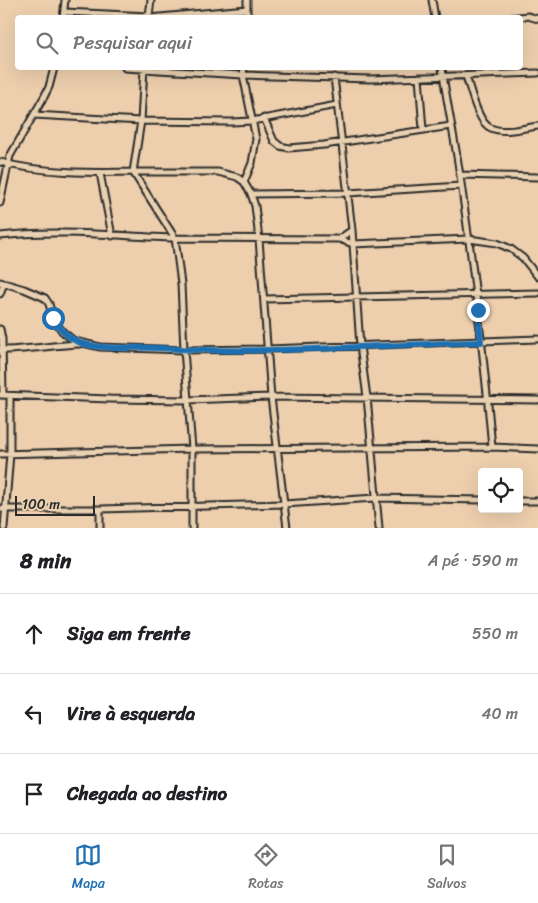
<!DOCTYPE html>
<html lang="pt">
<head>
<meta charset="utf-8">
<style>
	body { margin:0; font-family:Sriracha,sans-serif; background:#f6f6f6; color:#202124 }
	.controls { position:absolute; right:15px; bottom:15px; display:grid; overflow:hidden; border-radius:5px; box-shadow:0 5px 20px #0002 }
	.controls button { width:45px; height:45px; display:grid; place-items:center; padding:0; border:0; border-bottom:1px solid #e0e0e0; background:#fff; color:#202124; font:25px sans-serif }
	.scale { position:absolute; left:15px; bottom:12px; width:80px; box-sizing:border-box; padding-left:5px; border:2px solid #2b2b2b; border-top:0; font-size:14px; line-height:18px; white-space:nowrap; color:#2b2b2b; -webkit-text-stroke:4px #e9d1b1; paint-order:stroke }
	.stop { position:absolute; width:15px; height:15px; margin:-11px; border:4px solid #1f6fb2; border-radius:50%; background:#fff }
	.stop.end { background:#1f6fb2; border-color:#fff; box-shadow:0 1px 5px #0008 }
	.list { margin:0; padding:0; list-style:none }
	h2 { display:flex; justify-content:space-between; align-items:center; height:65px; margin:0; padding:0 20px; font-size:21px }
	h2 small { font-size:16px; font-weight:400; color:#757577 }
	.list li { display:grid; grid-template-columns:32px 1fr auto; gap:15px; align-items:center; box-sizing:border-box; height:80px; padding:0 20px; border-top:1px solid #e0e0e0 }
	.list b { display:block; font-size:19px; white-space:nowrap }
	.list em { font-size:16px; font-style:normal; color:#757577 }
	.icon { flex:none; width:28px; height:28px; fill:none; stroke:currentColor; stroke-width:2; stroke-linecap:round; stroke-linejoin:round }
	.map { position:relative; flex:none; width:538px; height:528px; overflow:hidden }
	.search { position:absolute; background:#fff; box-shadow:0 5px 20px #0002; left:15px; right:15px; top:15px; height:55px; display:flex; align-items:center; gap:12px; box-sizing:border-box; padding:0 18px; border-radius:5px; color:#757577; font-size:19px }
	.sheet { height:305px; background:#fff }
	nav { display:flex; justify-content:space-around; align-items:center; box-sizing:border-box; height:70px; border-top:1px solid #e0e0e0; background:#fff; font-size:14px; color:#757577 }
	nav a { display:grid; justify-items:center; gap:2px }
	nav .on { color:#1f6fb2 }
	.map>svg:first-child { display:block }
</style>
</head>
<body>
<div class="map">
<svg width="538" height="528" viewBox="0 0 538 528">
	<rect width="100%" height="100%" fill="#edcfad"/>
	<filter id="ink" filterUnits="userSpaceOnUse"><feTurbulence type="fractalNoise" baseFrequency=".02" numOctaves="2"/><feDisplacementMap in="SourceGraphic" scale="10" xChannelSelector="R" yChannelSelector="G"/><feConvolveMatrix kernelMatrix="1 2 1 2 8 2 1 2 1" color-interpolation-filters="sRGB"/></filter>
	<g filter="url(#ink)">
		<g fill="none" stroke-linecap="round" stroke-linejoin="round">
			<defs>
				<path id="minor" d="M432 0 435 18
					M64 12 149 16 151 0
					M63 18 65 0
					M149 18 247 9
					M247 18V0
					M510 18 528 16 538 19
					M125 68 243 75 370 79 538 73
					M244 68 243 75 256 139 252 163 244 182
					M442 68C447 104 455 140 460 176 473 266 484 356 492 447
					M466 76C470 88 478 124 491 128 504 134 524 128 538 126
					M334 77 352 230 360 346 367 397 379 528
					M419 77 423 130
					M34 115 141 121 232 122 252 121 337 105
					M264 118 274 141 280 146 289 148 324 145 451 126
					M0 162C40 173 92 173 133 172L141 121 144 68
					M133 172H218L237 177 244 182 251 194 255 206 259 239 271 397 287 528
					M100 173 112 236
					M460 175 538 177
					M251 194 348 193 461 186
					M0 203 10 156 44 97 49 87 54 68
					M0 236C58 229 116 236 175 238L133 172
					M339 239 352 230
					M538 277 523 258 511 249 497 243 469 239 353 244 339 239 175 238 181 284 184 350 268 349 538 339
					M0 282 24 289 45 298 49 304 53 318 62 331 73 340 83 343 100 347 184 350 192 449V528
					M0 294 4 283
					M264 299 538 293
					M0 329 2 339 3 395
					M0 350C27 350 53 345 80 344
					M0 395 110 399 188 400 271 397 538 400
					M0 454 192 449 492 447 538 449
					M519 501H538
					M0 509H100L284 504 375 498 482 500
					M100 509V528
					M4 528 10 454V396"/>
			</defs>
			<!-- minor casing -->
			<use href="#minor" stroke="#2b2b2b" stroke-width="9"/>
			<!-- minor -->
			<use href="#minor" stroke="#e9d1b1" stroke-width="5"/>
		</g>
	</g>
	<g fill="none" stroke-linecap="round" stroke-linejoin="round" filter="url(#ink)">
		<!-- route -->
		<path stroke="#1f6fb2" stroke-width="6" d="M53 318C61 330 69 340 84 344 108 350 135 347 159 348 265 355 375 345 481 342L478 310"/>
	</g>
</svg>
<div class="controls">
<button><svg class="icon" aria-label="locate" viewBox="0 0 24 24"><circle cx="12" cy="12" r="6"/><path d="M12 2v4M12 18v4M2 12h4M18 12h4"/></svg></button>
</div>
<div class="scale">100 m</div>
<div class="stop" style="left:53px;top:318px"></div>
<div class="stop end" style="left:478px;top:310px"></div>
<div class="search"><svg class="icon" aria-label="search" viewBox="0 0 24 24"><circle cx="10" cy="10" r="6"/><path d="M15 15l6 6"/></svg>Pesquisar aqui</div>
</div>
<section class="sheet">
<h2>8 min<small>A pé · 590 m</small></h2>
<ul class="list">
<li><svg class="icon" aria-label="ahead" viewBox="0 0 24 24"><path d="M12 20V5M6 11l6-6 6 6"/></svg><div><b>Siga em frente</b></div><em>550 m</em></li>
<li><svg class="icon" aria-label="left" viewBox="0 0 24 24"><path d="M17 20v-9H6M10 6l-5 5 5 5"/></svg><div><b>Vire à esquerda</b></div><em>40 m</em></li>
<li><svg class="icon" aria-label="arrive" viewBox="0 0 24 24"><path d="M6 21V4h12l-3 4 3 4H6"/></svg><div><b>Chegada ao destino</b></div></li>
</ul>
</section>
<nav>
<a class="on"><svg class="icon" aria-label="map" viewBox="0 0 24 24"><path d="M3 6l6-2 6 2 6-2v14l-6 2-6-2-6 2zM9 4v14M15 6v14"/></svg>Mapa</a>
<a><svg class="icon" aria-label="directions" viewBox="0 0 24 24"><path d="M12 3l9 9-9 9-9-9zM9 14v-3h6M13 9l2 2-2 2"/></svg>Rotas</a>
<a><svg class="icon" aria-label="saved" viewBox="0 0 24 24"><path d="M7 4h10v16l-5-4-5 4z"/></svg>Salvos</a>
</nav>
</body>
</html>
